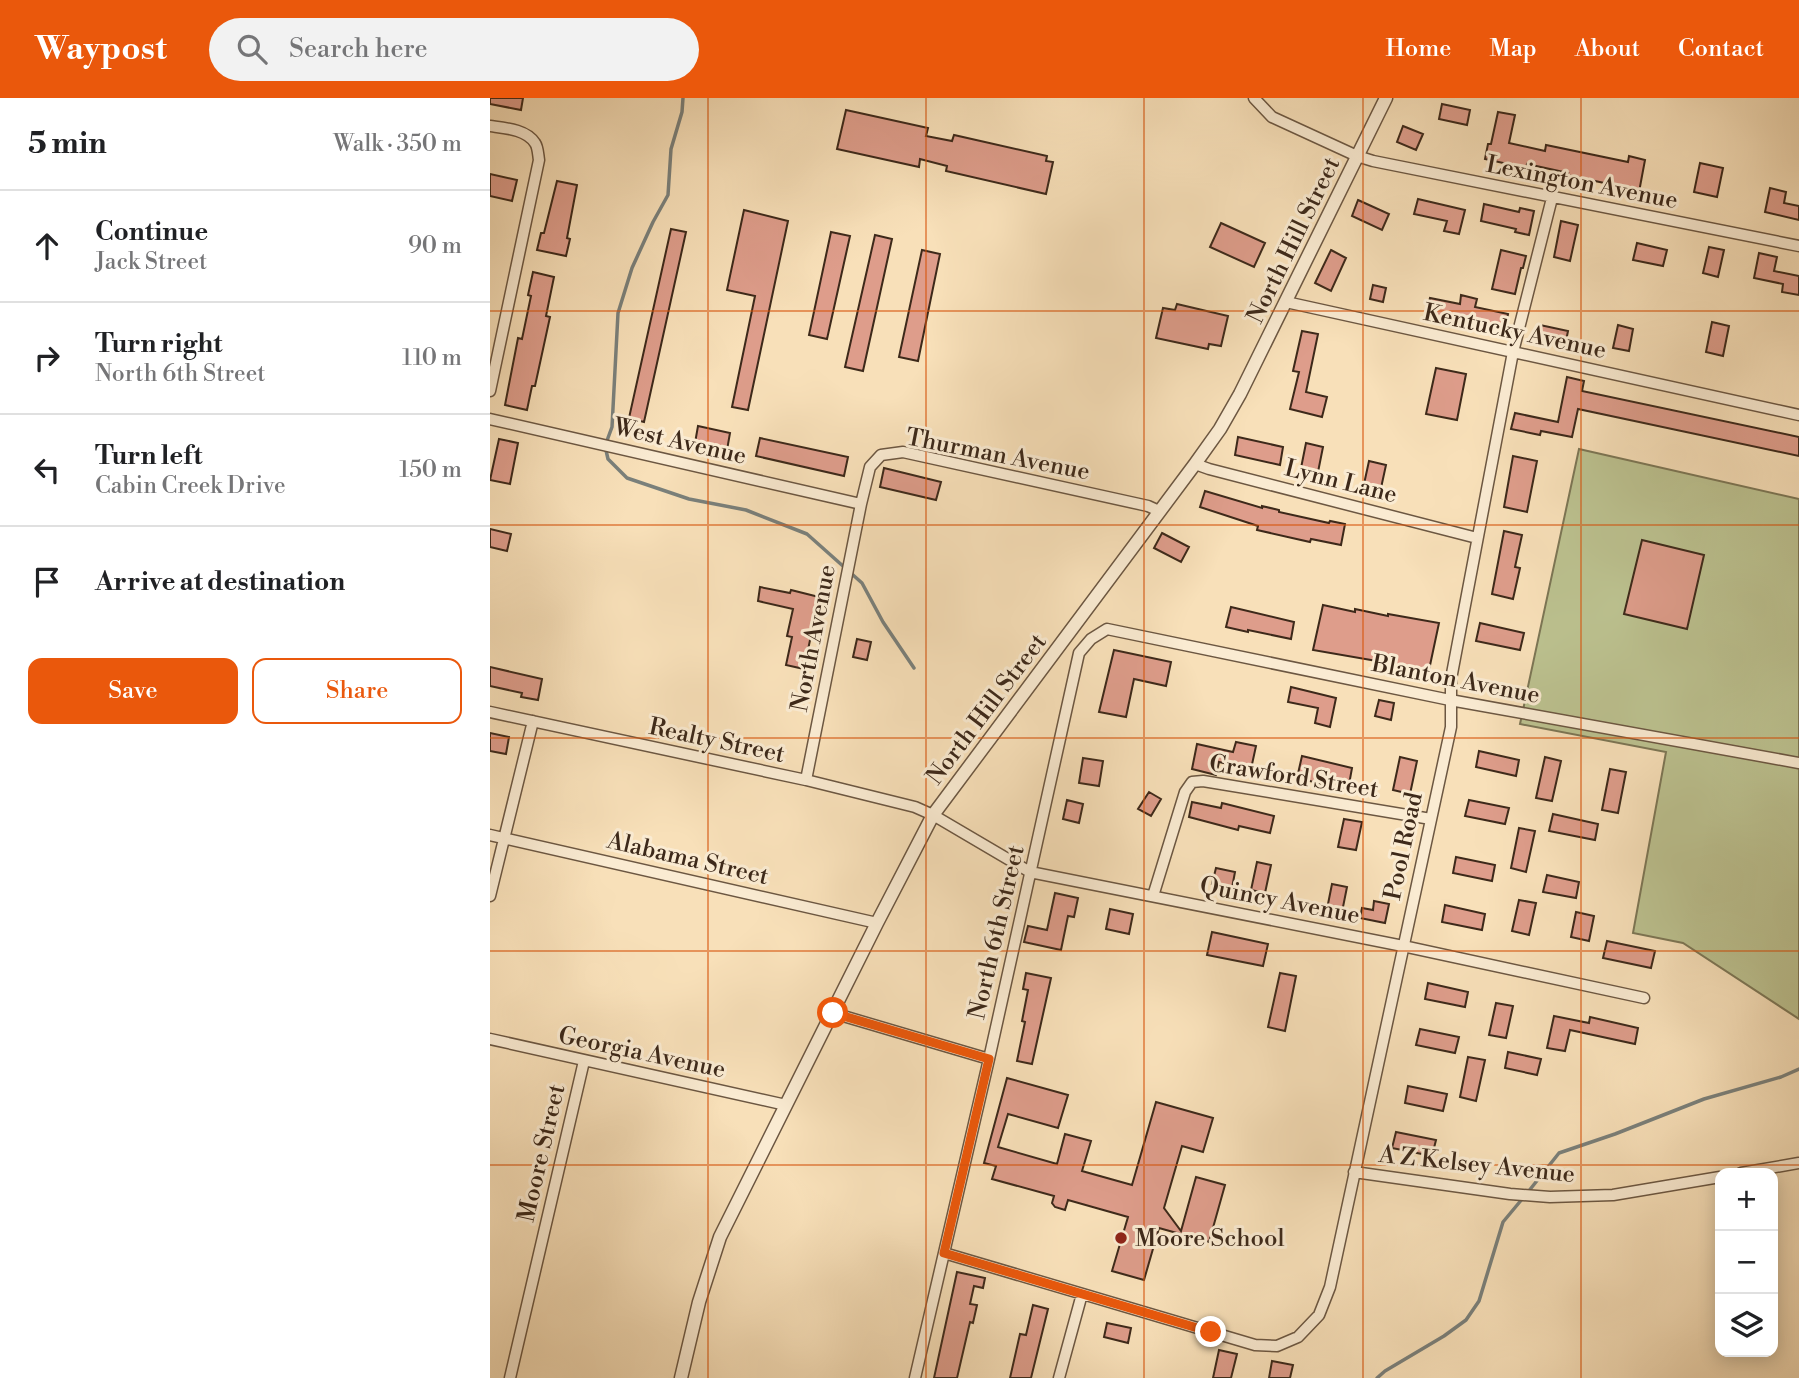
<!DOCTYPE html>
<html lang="en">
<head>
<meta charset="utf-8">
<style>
	body { margin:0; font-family:"Libre Bodoni",serif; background:#f2f2f2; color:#202124 }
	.controls { position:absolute; right:21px; bottom:21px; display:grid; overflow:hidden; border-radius:14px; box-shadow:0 4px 18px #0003 }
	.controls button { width:63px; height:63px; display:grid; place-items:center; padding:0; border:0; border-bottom:2px solid #e0e0e0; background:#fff; color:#202124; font:35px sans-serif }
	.stop { position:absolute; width:21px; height:21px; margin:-16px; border:5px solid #ea580c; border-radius:50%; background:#fff }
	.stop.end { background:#ea580c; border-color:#fff; box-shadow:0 2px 7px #0008 }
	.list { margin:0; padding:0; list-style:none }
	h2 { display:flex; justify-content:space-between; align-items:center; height:91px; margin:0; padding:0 28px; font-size:30px }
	h2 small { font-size:23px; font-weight:400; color:#757577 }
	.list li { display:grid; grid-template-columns:46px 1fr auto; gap:21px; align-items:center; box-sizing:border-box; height:112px; padding:0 28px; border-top:2px solid #e0e0e0 }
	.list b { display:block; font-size:26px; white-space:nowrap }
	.list p { margin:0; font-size:23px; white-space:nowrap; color:#757577 }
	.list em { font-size:23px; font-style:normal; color:#757577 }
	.actions { display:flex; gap:14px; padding:21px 28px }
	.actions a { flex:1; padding:16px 0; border:2px solid #ea580c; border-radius:14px; text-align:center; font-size:24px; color:#ea580c }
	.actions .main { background:#ea580c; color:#fff }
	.icon { flex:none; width:38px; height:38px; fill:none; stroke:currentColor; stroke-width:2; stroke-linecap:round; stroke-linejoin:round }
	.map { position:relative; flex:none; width:1309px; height:1280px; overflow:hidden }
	header { display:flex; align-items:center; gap:42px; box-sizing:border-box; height:98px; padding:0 35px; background:#ea580c; color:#fff }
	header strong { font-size:33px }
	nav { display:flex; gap:38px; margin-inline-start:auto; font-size:24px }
	.search { width:490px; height:63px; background:#f2f2f2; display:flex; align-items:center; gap:18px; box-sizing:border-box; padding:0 24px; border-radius:38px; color:#757577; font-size:26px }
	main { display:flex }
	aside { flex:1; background:#fff }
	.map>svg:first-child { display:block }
</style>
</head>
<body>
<header>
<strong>Waypost</strong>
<div class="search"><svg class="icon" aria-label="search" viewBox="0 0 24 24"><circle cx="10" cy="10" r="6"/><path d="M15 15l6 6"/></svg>Search here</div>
<nav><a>Home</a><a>Map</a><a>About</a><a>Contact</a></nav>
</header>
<main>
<aside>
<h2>5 min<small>Walk · 350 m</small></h2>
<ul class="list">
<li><svg class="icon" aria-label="ahead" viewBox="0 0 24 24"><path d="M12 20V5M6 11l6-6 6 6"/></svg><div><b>Continue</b><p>Jack Street</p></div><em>90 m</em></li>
<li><svg class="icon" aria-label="right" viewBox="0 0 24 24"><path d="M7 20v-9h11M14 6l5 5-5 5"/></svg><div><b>Turn right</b><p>North 6th Street</p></div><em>110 m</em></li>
<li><svg class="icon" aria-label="left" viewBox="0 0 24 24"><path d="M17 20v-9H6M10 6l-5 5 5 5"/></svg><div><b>Turn left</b><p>Cabin Creek Drive</p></div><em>150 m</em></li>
<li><svg class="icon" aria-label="arrive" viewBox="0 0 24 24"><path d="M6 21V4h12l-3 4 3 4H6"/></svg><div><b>Arrive at destination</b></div></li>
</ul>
<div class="actions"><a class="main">Save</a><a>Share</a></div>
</aside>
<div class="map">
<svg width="1309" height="1280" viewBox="0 0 1309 1280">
	<rect width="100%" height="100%" fill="#f8e0b9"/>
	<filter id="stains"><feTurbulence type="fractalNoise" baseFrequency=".00286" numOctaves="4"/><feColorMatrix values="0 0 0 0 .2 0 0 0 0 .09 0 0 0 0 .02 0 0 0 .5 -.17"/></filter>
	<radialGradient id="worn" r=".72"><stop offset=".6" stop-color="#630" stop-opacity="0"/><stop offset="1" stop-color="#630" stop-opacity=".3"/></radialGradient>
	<!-- green -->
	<path fill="#bcc290" stroke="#7c7655" stroke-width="2" d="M1089 351 1309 401V921L1193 845 1143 835 1176 654 1030 626Z"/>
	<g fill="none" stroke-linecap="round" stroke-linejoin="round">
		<!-- stream -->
		<path stroke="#7a807b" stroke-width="3.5" d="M193 0 192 14 181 51 178 97 163 124 142 170 128 215 122 329 115 348 118 361 137 380 199 401 256 412 317 436 372 485 393 524 424 570
			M1038 1094 1069 1055 1125 1036 1214 1001 1291 979 1309 971
			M887 1280 895 1273 954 1238 976 1222 989 1203 1013 1124 1033 1100"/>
	</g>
	<!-- building -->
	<path fill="#de9d8b" stroke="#3d291a" stroke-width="2" d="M0 0H33L31 12 0 6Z
		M952 6 980 12 977 27 949 21Z
		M356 12 438 30 436 38 462 43 464 37 557 58 556 63 563 64 556 96 456 73 457 68 430 61 429 69 347 51Z
		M1008 14 1025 17 1019 45 1055 53 1056 47 1138 64 1139 58 1155 62 1149 94 1132 91 1133 89 1077 77 1078 75 1037 66 1036 70 995 61 998 46H1001Z
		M913 28 933 36 926 52 907 44Z
		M1210 65 1233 70 1227 99 1204 94Z
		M0 76 27 82 22 103 0 98Z
		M67 83 87 87 77 140 80 141 76 158 47 152 51 135H54Z
		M1280 90 1296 94 1294 105 1309 108V122L1275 114Z
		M928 101 975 112 969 136 954 133 957 123 924 116Z
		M868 102 899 116 892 132 862 118Z
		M994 106 1029 114 1030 110 1044 113 1039 137 1025 134 1026 131 991 123Z
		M254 112 298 123 258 312 242 309 265 198 237 192Z
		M1071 123 1088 127 1080 163 1064 159Z
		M731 125 775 145 764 169 720 149Z
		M181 131 196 134 154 324 139 320Z
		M341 134 360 138 337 241 319 237Z
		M385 137 402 141 373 273 355 269Z
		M1147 145 1177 152 1173 168 1143 162Z
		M1219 149 1234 152 1228 179 1213 175Z
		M432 152 450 156 428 263 409 259Z
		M841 152 856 160 841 193 825 185Z
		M1011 152 1036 158 1033 170H1031L1025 196 1002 191Z
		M1269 155 1287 159 1284 173 1309 178V197L1292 194 1293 186 1264 180Z
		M43 174 64 179 56 218 60 219 45 288H42L37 312 15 307 28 240 32 241 41 198 38 197Z
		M883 187 896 190 893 204 880 201Z
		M971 197 987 201 985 209 1018 216 1014 236 999 233 1000 228 953 218 951 223 935 220 940 200 970 206Z
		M687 206 738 218 731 248 719 246 718 251 666 240 673 210 685 212Z
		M1222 224 1239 228 1233 258 1216 254Z
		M1050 227 1078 233 1075 248 1047 242Z
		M1128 227 1143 231 1139 253 1123 250Z
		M812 233 828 236 816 294 837 299 832 319 800 311 809 274 803 273Z
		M946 270 976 276 967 322 936 316Z
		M1077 279 1094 283 1092 293 1309 339V358L1088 311 1082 339 1051 333 1050 337 1021 331 1025 315 1068 324Z
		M208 328 240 335 237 352 205 345Z
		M748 339 793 349 790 367 745 357Z
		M270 340 358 359 354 378 266 358Z
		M9 341 28 345 20 386 0 382Z
		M816 345 833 349 828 374 811 370Z
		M1023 358 1047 363 1037 414 1014 409Z
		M879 363 896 367 891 390 874 386Z
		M394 370 451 384 446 402 390 389Z
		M715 393 772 410V408L789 412V414L839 425 840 423 855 426 851 447 821 441 820 444 767 432 768 428 710 409Z
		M0 431 21 436 17 453 0 449Z
		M1014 433 1032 437 1025 469 1030 470 1023 501 1002 496Z
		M672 435 699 449 691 464 664 450Z
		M1152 442 1214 457 1197 531 1134 516Z
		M270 489 300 495 301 492 329 499 314 571 296 567 302 539 297 538 303 511 268 503Z
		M833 507 865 514V511L898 518V516L949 525 939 572 823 552Z
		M741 509 804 524 801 541 758 532V534L736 529Z
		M990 525 1034 535 1030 552 986 543Z
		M367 541 381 544 377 562 363 559Z
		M624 552 681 564 676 588 644 581 636 619 609 614Z
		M0 569 52 581 48 602 31 599 32 595 0 588Z
		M801 589 846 600 840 629 825 625 828 610 798 604Z
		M889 602 904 605 901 622 885 618Z
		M0 635 19 639 16 656 0 653Z
		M746 644 766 648 761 671 729 664 726 677 702 671 707 646 743 654Z
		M989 653 1029 662 1026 678 986 669Z
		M812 658 862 670 858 692 807 680Z
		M910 659 927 663 920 696 903 692Z
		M1055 659 1071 663 1062 703 1046 700Z
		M593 660 613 663 609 688 589 685Z
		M1120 671 1136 674 1128 715 1112 712Z
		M659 694 671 701 661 718 648 711Z
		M577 702 593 706 589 725 573 721Z
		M979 702 1019 710 1015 726 975 718Z
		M702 704 731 710 732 705 784 718 780 735 749 728 748 732 699 719Z
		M1063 716 1108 726 1105 742 1059 733Z
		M854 721 872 724 866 752 848 749Z
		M1029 730 1045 733 1036 774 1021 770Z
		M966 759 1005 767 1002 783 963 775Z
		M767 764 781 767 775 795 761 792Z
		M726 770 745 774 742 790 722 786Z
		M1057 777 1089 784 1086 800 1053 794Z
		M842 786 857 789 851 819 836 816Z
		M565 795 588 800 584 819 578 818 571 852 534 844 538 828 557 832Z
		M1029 802 1046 805 1039 837 1022 833Z
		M884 803 899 806 895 825 870 820 872 810 883 812Z
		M955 807 995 816 992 832 952 824Z
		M620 811 643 816 639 836 616 831Z
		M1086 814 1104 818 1099 843 1081 839Z
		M722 834 778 846 773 868 717 857Z
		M1117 843 1165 853 1161 870 1113 860Z
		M536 875 561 880 542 966 527 963 535 924 532 923 538 892 533 891Z
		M790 875 806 878 795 933 778 929Z
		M938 885 978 894 975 909 935 901Z
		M1006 905 1023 908 1016 940 999 937Z
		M1064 918 1099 925 1100 919 1148 930 1145 946 1080 932 1075 953 1057 950Z
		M930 931 969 939 965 955 926 947Z
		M1018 954 1051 961 1047 977 1015 970Z
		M978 959 995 962 986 1003 970 999Z
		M517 980 578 997 568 1030 518 1016 508 1049 567 1066 575 1036 601 1043 592 1073 642 1087 666 1004 723 1020 713 1054 692 1048 674 1110 691 1133 706 1079 735 1087 719 1144 669 1130 654 1182 622 1173 638 1119 578 1102 575 1112 565 1109 562 1105 564 1098 502 1081 506 1068 494 1065Z
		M918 988 957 996 953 1013 915 1005Z
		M906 1034 946 1042 942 1058 902 1050Z
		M467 1174 495 1180 493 1190 484 1188 480 1206 487 1207 483 1225 480 1224 467 1280H444Z
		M543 1207 558 1211 541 1280H520L530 1236 536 1237Z
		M617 1225 641 1230 638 1245 614 1239Z
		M729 1252 747 1256 741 1280H723Z
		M782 1263 803 1267 800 1280H779Z"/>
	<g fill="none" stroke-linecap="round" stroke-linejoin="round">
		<defs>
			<path id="minor" d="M764 0 782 19 867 58 883 63 1309 148
				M0 28C14 30 36 31 45 45 48 49 48 56 49 62L0 293
				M796 204 1309 317
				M0 321 371 406
				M705 366 719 371 987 440
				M0 614 316 682 425 709 443 717 540 774 913 848 1154 900
				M316 682 371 406 380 369 391 357 413 354 658 408 669 413
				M0 737 387 825
				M0 798 43 623
				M663 798 695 694 702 684 713 683 941 721
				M343 915 499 961
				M0 941 296 1007
				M864 1074 1020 1096 1060 1099 1123 1097 1230 1079
				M1251 1075 1309 1065
				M454 1155 765 1247 787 1248 808 1239 829 1217 840 1189 961 629V581L1023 254 1062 100
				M20 1280 94 963
				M425 1280 499 961 589 555 601 541 617 531 960 602 1309 665
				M569 1280 592 1196"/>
			<path id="tertiary" d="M191 1280 209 1204 230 1139 387 825 443 717 705 366 730 331 750 296 896 0"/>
		</defs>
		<!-- minor casing -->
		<use href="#minor" stroke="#6c5742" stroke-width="13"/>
		<!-- tertiary casing -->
		<use href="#tertiary" stroke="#6c5742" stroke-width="15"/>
		<!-- minor -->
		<use href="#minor" stroke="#faebd2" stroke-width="10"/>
		<!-- tertiary -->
		<use href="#tertiary" stroke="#faebd2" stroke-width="12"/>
	</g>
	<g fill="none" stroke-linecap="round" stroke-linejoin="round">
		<!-- route -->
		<path stroke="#ea580c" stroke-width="9" d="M343 915 499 961 454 1155 721 1234"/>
	</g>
	<!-- grid -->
	<path fill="none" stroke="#d7540d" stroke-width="2" stroke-opacity="0.55" d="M218 0V1280M436 0V1280M654 0V1280M873 0V1280M1091 0V1280M0 213H1309M0 427H1309M0 640H1309M0 853H1309M0 1067H1309"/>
	<!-- markers -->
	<circle fill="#8f2418" stroke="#faebd2" stroke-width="2.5" cx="631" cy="1140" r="7"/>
	<g text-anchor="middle" stroke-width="6" stroke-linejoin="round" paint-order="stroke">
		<!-- street labels -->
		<g font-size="24" fill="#3d291a" stroke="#faebd2">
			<text transform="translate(1092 84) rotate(11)" y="8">Lexington Avenue</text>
			<text transform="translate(803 142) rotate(-64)" y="8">North Hill Street</text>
			<text transform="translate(1025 233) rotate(12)" y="8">Kentucky Avenue</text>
			<text transform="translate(190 343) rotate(13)" y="8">West Avenue</text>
			<text transform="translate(508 356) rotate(11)" y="8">Thurman Avenue</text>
			<text transform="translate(851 383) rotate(14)" y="8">Lynn Lane</text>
			<text transform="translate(323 540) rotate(-79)" y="8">North Avenue</text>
			<text transform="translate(966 581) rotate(11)" y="8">Blanton Avenue</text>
			<text transform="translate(496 611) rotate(-53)" y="8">North Hill Street</text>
			<text transform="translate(227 642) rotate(12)" y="8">Realty Street</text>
			<text transform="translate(804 678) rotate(9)" y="8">Crawford Street</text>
			<text transform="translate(913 748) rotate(-78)" y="8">Pool Road</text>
			<text transform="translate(198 760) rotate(13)" y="8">Alabama Street</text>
			<text transform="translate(790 802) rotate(11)" y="8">Quincy Avenue</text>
			<text transform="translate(506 834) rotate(-77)" y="8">North 6th Street</text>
			<text transform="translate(152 954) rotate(12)" y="8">Georgia Avenue</text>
			<text transform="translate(51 1055) rotate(-77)" y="8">Moore Street</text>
			<text transform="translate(987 1066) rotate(6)" y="8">A Z Kelsey Avenue</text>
		</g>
		<!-- poi labels -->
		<g font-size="24" fill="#3d291a" stroke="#faebd2" text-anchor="start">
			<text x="645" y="1148">Moore School</text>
		</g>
	</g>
	<rect width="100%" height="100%" filter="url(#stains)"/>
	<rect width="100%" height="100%" fill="url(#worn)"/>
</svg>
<div class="controls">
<button>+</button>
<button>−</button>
<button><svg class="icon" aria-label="layers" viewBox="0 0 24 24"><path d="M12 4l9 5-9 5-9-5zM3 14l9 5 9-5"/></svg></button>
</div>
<div class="stop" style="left:343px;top:915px"></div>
<div class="stop end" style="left:721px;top:1234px"></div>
</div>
</main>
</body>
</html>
